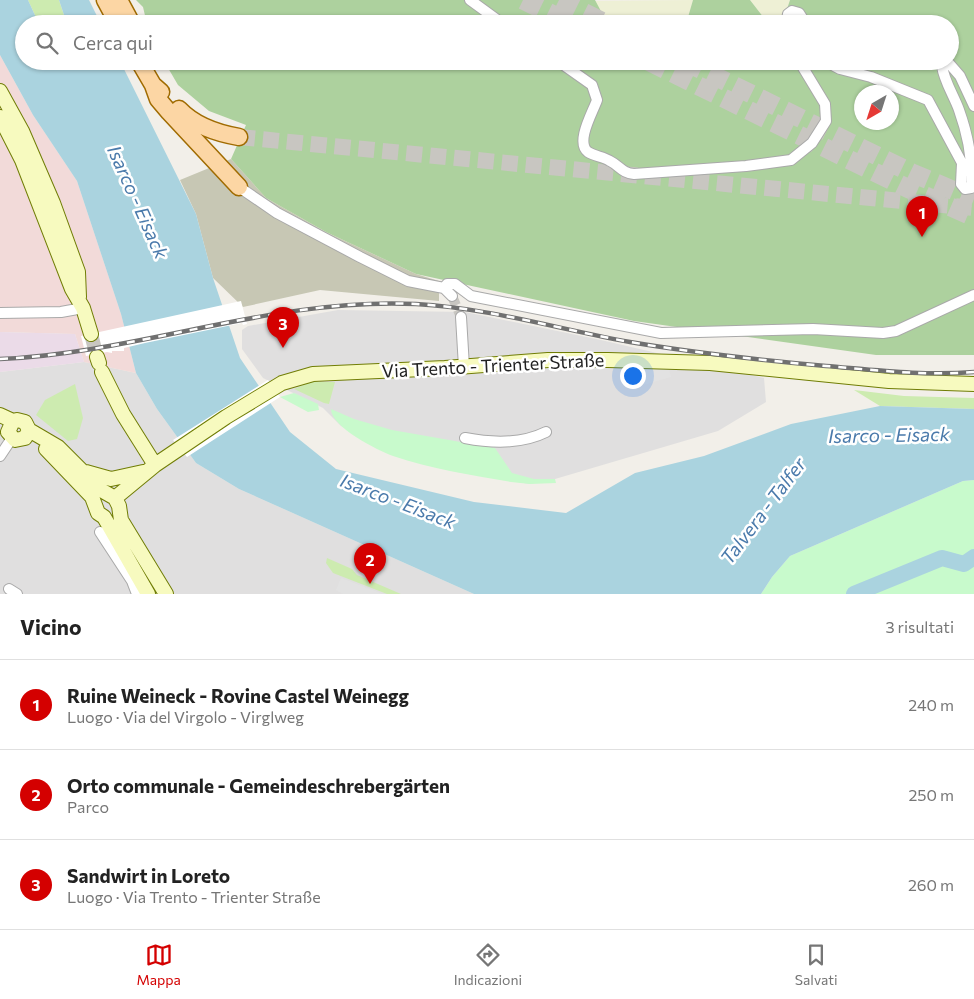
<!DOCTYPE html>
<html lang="it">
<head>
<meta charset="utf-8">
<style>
	body { margin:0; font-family:Commissioner,sans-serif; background:#f6f6f6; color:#222 }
	.compass { position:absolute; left:854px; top:85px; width:45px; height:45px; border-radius:50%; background:#fff; box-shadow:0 1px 4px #0004; rotate:219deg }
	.you { position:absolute; left:632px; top:375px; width:18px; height:18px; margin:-12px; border:4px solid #fff; border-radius:50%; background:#1a73e8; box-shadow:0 0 0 8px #1a73e833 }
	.badge { display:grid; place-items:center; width:32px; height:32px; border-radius:50%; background:#d40000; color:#fff; font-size:16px; font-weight:700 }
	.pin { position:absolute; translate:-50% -41px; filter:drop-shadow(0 1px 2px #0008) }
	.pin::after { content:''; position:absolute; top:26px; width:18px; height:15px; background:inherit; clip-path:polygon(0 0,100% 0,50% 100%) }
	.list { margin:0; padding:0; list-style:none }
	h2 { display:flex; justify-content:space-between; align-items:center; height:65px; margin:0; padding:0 20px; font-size:21px }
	h2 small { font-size:16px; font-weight:400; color:#767676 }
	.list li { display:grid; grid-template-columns:32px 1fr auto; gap:15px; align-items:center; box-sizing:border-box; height:90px; padding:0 20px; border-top:1px solid #e0e0e0 }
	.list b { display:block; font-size:19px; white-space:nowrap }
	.list p { margin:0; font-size:16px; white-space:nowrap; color:#767676 }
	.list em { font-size:16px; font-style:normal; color:#767676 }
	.icon { flex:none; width:28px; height:28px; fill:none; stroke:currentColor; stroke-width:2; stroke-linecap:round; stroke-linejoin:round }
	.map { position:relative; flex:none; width:974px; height:594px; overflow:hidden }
	.search { position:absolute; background:#fff; box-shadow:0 1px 4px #0004; left:15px; right:15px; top:15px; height:55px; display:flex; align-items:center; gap:12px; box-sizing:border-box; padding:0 18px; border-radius:28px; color:#767676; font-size:19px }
	.sheet { height:335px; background:#fff }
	nav { display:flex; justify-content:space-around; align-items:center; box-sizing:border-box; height:70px; border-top:1px solid #e0e0e0; background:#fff; font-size:14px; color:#767676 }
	nav a { display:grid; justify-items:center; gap:2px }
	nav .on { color:#d40000 }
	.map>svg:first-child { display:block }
</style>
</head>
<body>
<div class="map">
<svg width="974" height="594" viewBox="0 0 974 594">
	<rect width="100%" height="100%" fill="#f2efe9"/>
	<!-- residential -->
	<path fill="#e0dfdf" d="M338 310 465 312 601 340 764 378 766 402 718 431 555 479 530 484 457 472 341 426 323 408 263 378 242 349V330L248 326Z
		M84 362 136 373 157 409 196 463 239 489 474 594H0V372Z"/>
	<!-- commercial -->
	<path fill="#f2dad9" d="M0 55 33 115 77 181 121 314 136 373 84 362 75 334 0 332Z"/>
	<!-- industrial -->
	<path fill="#ebdbe8" d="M0 332 75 334 84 362 0 372Z"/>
	<!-- construction -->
	<path fill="#c7c7b4" d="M231 159 266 198 326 232 416 274 439 281V301L320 290 243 307 213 278 196 214 180 180Z"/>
	<!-- farmland -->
	<path fill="#eef0d5" d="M693 0 686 24H619L603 15 594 1Z
		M750 0H790L782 24H775L764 18Z"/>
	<!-- grass -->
	<path fill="#cdebb0" d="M28 0H59L67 24H39Z
		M311 382H335L329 404 324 403 294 389Z
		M75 384 83 418 77 439 68 441 36 415 45 400Z
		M854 390 904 396 974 398V409L880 406Z
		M327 558 352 569 357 575 401 594H387L333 573 326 563Z"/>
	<!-- forest -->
	<path fill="#add19e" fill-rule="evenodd" d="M136 0H595L603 15 619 24H147L143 7Z
		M693 0H750L764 18 775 24H686Z
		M790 0H974V355H876L634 321 416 274 326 232 266 198 231 159 246 125 209 111 178 85 164 61H950V24H782ZM862 92H892V122H862Z"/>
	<!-- park -->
	<path fill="#c8facc" d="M294 393 318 404 319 410 308 412 280 397Z
		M331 409 354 419 392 430 495 448 512 473 534 479H555L556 483 530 484 511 482C472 475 431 469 393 456 377 450 331 427 331 409Z
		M974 480V594H761L772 577 790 556 963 481Z"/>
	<!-- parking -->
	<path fill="#e2e2e2" d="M668 366 671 377 639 386 634 369 643 368V370H647V367Z
		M341 578 383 594H343L336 590Z"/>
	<!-- water -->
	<path fill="#aad3df" d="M0 0H28L39 24H24V61H120L196 214 213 278 240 358 290 432 336 469 474 502 566 513 635 473 704 456 791 424 880 406 974 409V480L963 481 790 556 772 577 761 594H474L239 489 196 463 157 409 136 373 121 314 77 181 33 115 0 55Z
		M59 0H89L101 24H67Z"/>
	<!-- pier -->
	<path fill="#fff" d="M241 301 247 324 243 325 242 323 145 343 124 348V351H112V353L107 352 86 356 81 336Z
		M268 380 280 397 187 457 173 440Z"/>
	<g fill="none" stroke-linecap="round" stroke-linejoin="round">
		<!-- river -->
		<path stroke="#aad3df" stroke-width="16" d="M854 594 942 558 964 564 974 557"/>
		<!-- street-tunnel -->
		<path stroke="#c8c6c1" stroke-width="10" stroke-dasharray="10 5" stroke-linecap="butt" d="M452 296 461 317"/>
		<!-- secondary-tunnel -->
		<path stroke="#c8c6c1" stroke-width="14" stroke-dasharray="14 7" stroke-linecap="butt" d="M91 334 97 357"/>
		<!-- primary-tunnel -->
		<path stroke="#c8c6c1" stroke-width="16" stroke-dasharray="16 8" stroke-linecap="butt" d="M239 137 974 208"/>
		<!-- highway-tunnel -->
		<path stroke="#c8c6c1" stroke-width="19" stroke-dasharray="19 9" stroke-linecap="butt" d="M523 0 572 24
			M559 0 607 24
			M648 61 907 188 974 217
			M684 61 912 173 974 199"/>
		<defs>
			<path id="street" d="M470 0 503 24
				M786 24 788 14 792 11 799 13 806 24
				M558 61 592 85 597 100C593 112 575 142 588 152 594 156 604 157 610 161 620 166 622 173 634 174L746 166 791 160 812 143 826 121 825 104 799 61
				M825 61 840 69 871 77 928 100 962 163 961 184 965 189 971 188C973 162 968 135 959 110 954 96 944 81 942 66L947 61 960 76 974 106
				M239 187 277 213 360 257 408 281 444 288 452 296
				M444 288 447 284H455L471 296 661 333 813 329 883 333 896 331 974 295
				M0 313 61 312 83 308
				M461 317 464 367
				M465 438C491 443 522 444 546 432
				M0 456 12 438
				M100 532 132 581 137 594
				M9 589 17 594"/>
			<path id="secondary" d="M0 91 22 131 53 203 78 272 79 297
				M0 117 22 160 72 289 83 308 91 334
				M97 357 99 363
				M102 372 123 414 155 465
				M0 415 13 421 17 420 25 422 29 430 58 447 101 490 115 498 119 506 121 520 166 594
				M13 421 8 432 15 440 25 438 29 430
				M46 449 92 497 98 513 104 517 148 594
				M86 472 111 479 143 472
				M115 498 155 465 226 417 282 383 313 374 445 368 548 360H608L710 363 889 381 974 384"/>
			<path id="primary" d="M105 0 118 24
				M119 0 132 24
				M139 61 153 85 161 92
				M153 85 158 99 169 112 239 187
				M179 109C195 126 216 133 239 137"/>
		</defs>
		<!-- street casing -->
		<use href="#street" stroke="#a9a9a9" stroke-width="12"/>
		<!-- secondary casing -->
		<use href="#secondary" stroke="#707d05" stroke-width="16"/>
		<!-- primary casing -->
		<use href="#primary" stroke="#a06b00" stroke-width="19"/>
		<!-- street -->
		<use href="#street" stroke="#fff" stroke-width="10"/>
		<!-- secondary -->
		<use href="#secondary" stroke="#f7fabf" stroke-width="14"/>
		<!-- primary -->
		<use href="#primary" stroke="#fcd6a4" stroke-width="16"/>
		<defs>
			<path id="rail" d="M0 359C140 353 274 297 416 304 489 308 558 329 630 342 695 353 760 360 826 366 875 370 925 376 974 372"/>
		</defs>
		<!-- rail casing -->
		<use href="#rail" stroke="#707070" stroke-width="4.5"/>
		<!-- rail -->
		<use href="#rail" stroke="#fff" stroke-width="2.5" stroke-dasharray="8" stroke-linecap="butt"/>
	</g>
	<g text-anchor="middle" stroke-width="5" stroke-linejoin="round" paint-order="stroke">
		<!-- street labels -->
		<g font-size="18" fill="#222" stroke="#fff">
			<text transform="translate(493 366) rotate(-3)" y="6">Via Trento - Trienter Straße</text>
		</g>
		<!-- water labels -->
		<g font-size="19" font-style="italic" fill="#4a7aab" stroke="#fff">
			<text transform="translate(138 202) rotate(66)" y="7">Isarco - Eisack</text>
			<text transform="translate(889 435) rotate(-1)" y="7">Isarco - Eisack</text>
			<text transform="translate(398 501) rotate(21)" y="7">Isarco - Eisack</text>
			<text transform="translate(763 511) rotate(-53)" y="7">Talvera - Talfer</text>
		</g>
	</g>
</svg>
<svg class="compass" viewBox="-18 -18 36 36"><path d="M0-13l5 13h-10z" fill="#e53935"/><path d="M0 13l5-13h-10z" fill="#767676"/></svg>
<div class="you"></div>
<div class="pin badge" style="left:922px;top:237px">1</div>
<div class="pin badge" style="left:370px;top:584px">2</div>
<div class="pin badge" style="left:283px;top:348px">3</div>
<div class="search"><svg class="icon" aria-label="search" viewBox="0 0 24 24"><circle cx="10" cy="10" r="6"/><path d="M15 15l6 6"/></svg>Cerca qui</div>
</div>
<section class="sheet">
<h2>Vicino<small>3 risultati</small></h2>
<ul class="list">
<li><span class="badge">1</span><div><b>Ruine Weineck - Rovine Castel Weinegg</b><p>Luogo · Via del Virgolo - Virglweg</p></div><em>240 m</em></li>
<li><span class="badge">2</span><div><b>Orto communale - Gemeindeschrebergärten</b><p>Parco</p></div><em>250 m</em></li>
<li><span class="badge">3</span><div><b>Sandwirt in Loreto</b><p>Luogo · Via Trento - Trienter Straße</p></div><em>260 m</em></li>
</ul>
</section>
<nav>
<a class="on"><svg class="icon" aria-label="map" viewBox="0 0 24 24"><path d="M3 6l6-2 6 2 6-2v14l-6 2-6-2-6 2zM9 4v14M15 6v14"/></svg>Mappa</a>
<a><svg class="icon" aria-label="directions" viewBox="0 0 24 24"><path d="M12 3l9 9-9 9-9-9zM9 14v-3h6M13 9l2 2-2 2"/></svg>Indicazioni</a>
<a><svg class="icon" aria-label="saved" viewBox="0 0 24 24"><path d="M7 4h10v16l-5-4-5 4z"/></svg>Salvati</a>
</nav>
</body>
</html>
